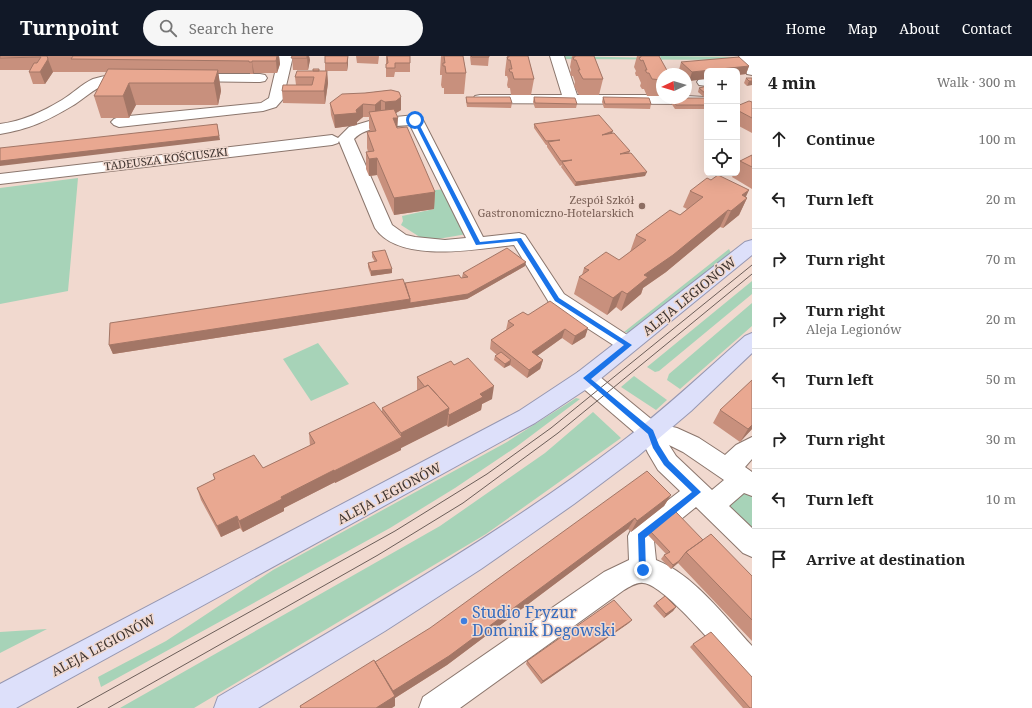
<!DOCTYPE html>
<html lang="en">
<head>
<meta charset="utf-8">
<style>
	body { margin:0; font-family:"Noto Serif",serif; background:#f6f6f6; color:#222 }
	.controls { position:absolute; right:12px; top:12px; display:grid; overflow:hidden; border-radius:6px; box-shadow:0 4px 16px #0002 }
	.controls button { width:36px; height:36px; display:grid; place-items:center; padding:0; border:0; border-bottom:1px solid #e0e0e0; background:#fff; color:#222; font:20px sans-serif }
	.compass { position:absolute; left:656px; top:12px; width:36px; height:36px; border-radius:50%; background:#fff; box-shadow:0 4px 16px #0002; rotate:266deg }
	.stop { position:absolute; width:12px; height:12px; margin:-9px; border:3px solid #1a73e8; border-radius:50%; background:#fff }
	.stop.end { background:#1a73e8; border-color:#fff; box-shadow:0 1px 4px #0008 }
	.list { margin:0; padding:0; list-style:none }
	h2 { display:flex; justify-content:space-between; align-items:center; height:52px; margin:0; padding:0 16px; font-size:17px }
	h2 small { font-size:13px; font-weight:400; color:#767676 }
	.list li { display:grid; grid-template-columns:26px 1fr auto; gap:12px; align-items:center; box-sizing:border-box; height:60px; padding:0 16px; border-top:1px solid #e0e0e0 }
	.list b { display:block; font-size:15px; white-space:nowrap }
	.list p { margin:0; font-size:13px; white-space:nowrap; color:#767676 }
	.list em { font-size:13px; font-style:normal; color:#767676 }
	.icon { flex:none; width:22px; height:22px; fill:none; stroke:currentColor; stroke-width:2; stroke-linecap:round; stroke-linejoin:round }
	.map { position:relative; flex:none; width:752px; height:652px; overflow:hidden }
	header { display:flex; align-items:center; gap:24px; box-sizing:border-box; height:56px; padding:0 20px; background:#111827; color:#fff }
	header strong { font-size:19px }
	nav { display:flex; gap:22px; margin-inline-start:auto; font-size:14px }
	.search { width:280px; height:36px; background:#f6f6f6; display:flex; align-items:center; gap:10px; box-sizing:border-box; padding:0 14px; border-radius:22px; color:#767676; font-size:15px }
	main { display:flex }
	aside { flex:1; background:#fff }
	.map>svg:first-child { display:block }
</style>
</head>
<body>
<header>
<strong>Turnpoint</strong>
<div class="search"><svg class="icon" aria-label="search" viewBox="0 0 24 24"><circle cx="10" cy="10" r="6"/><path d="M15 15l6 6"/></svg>Search here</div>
<nav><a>Home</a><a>Map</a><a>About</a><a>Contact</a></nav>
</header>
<main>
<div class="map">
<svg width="752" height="652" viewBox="0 0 752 652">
	<rect width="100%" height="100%" fill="#f1d9cf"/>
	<!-- green -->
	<path fill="#a7d3b8" d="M560 0 661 2 660 0 741 1 737 4 561 3Z
		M78 122 68 235 0 248V132Z
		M446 133 467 178 426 185 401 169 403 165 402 160 434 153 426 135Z
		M729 193 731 197 631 277 624 276Z
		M752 225V238L659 315 655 316 647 311Z
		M752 247V270L680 333 667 324 669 318Z
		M318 287 349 328 311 345 283 303Z
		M634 320 667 344 656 354 621 331Z
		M576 342 580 343 516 391 455 432 390 472 101 631 98 621 166 585 273 514 507 386Z
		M593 356 621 382 486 478 194 652H120L440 470 545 397Z
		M743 430 752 436V479L721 449Z
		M47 573 0 597V576Z"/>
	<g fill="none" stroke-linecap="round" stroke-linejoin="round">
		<defs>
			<path id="minor" d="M279 0H293L283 43 276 51 263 55 119 71 114 69 111 66 114 63 119 61 261 47 269 42Z
				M550 0H564L577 39H662V42H686V40L705 41 707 44 705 47 700 48 480 47 475 46 473 43 475 40 480 39H562Z
				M739 0H752V19L747 18Z
				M132 18 137 19 139 22 137 25C125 28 111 24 100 31 90 36 82 44 72 50 47 65 29 73 0 78V68C23 65 42 56 62 44 72 38 82 28 93 23 106 19 118 18 132 18Z
				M188 18H260L265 19 267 22 265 25 260 26 183 25 181 22 183 19Z
				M707 22V30L699 29 697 26 699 23Z
				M415 59 420 61 423 64 483 181 519 177 525 179 564 238 635 284 639 289 635 294 628 297 621 294 550 248 514 189C477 193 399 208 375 172L339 85 338 87 332 89 0 128V118L332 79 338 82 349 71 376 63ZM410 69 466 182 445 184 415 181 406 179 392 169 354 83C367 69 392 71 410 69Z
				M586 314 594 316 656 367 677 372 699 382 725 399 736 389 752 381V403L745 411 752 416V440L744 437 729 450 752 472V501L743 497 696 451 654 485 656 504C693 518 725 561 752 590V626L742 621C725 603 665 528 643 527 636 526 630 531 624 534L460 652H419L423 641 604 516 629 504 628 480 632 472 680 435 658 414 648 397 641 382 578 328 575 322 578 316ZM669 389 683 396 724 424 712 434 676 400Z"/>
			<path id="major" d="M752 184V199L594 328 535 367 16 652H0V628L519 355 578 316 745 186Z
				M752 277V297L691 355 638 400 574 448 481 513 385 575 258 652H214L218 641C355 561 494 483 620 387 664 354 704 316 745 280Z"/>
		</defs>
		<!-- minor casing -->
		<use href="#minor" stroke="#8b766d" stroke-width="2"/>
		<!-- major casing -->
		<use href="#major" stroke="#9697b1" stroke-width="2"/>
		<!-- minor -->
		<use href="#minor" fill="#fff" fill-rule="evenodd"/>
		<!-- major -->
		<use href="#major" fill="#dde0fa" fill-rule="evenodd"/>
		<!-- tram -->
		<path stroke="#6c5e59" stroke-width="1" d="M77 652 395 475 487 418 551 372 752 209
			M108 652 378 499 463 447 558 377 752 218"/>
	</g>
	<!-- wall -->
	<path fill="#c8907d" d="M0 0H279L280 8 277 17H254L253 18H250V17H218L221 35 218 49H136L129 62H101L94 40 107 16H53L45 28H33L29 16 30 14H0Z
		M292 0H309L310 4 308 14H293Z
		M348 0V8L347 15H327L328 27 325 48 283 47 282 35 296 29 295 21 325 15V7Z
		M356 0H379L378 8 357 7Z
		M386 0H410V16H395L394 21H386Z
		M441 0H463L466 17 464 38H444V32H442L441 29 442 19H440V16Z
		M470 0H489L488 10 471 9Z
		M507 0H528L534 23 531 39H511L510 32H508L507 29 508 23 507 20H505V16Z
		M572 0H594L603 23 599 39H579L574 30 575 26 573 20H571L570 17 571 14 570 11Z
		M637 0H659L662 18V40H647L644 33H642L640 30 641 27 638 20H636L635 17 636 15 634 11Z
		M681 6 749 10 746 18 737 19V15L689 25 686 22V18H682L679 14Z
		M746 22H752L747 30 744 27Z
		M707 30V41L705 42 698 36 699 32Z
		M391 34 401 54 396 57 397 72 435 136 434 153 394 159 377 119 369 120 366 113V96H368L367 92V76L370 75 369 72V61H363L357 66V69L335 72 331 59 330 47 365 37Z
		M466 41 512 47 511 52 467 51 466 45Z
		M534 41 577 48 576 52H535L533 46Z
		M603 41 651 48 650 53 604 52 602 46Z
		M673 42H707V53H675L671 47Z
		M752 46V77L737 69V50Z
		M534 68 612 78 630 95 629 97 645 120 575 130 561 111 562 109 560 110 547 91V89H546L534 72Z
		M752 99V133L732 121 734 117H737V111L740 105Z
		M711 124 749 134 745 141 747 142 739 159 723 172 720 171 666 216 643 232 641 238 621 255 616 251 607 259 574 238 579 221 582 219 584 212 619 204 630 196 636 179 680 159 687 153 683 151 690 135Z
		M372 196 392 213V217L371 220 368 211V207L375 206 372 201Z
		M525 210 467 243 113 298 109 289 405 227 463 222 462 221 463 217Z
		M528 259 588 272 585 281 572 289 562 282 537 300 543 304 540 313 527 322 510 309 504 312 494 304 495 300 497 299 490 293 491 284 506 274 508 265Z
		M454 309 492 343 482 348 481 354 448 371 446 369 401 392V394L335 427V426L284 452V455L243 476 240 472 221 481 201 444 197 432 215 423 213 418 263 412 310 390 309 377 382 355V352L417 335V321Z
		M720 354 752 373 740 386 713 367Z
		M671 439 664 450 631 476 628 473 447 609 395 642V650L300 652V650L375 606Z
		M650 475 703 484 752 520V585L678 507 671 513 661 503 664 499 666 498 648 479Z
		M656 547 676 551 673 555 664 562 653 550Z
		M629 567 541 628 526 608 527 605Z
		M693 588 752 652H743L690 591Z"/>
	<!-- shaded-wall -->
	<path fill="#a37666" d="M277 0H279L280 8 277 17 276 5Z
		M307 0H309L310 4 308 14Z
		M348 0V8L347 15V7Z
		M48 3 53 16 45 28 40 16Z
		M252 5 254 17 253 18 252 6Z
		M749 10 746 18 737 19V15H707V23L689 25 692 16Z
		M218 14 221 35 218 49 214 27Z
		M327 15 328 27 325 48 324 35Z
		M749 25H752V29L747 30Z
		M129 27 136 49 129 62 123 40Z
		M707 37V41L705 42 706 38Z
		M401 41V54L396 57 385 59V46Z
		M381 44V57L375 61V49Z
		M363 48V61L357 66V69L335 72 334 59 356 54Z
		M393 62H398L397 78Z
		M217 68 220 84 0 110V105Z
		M613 75 611 80 602 79Z
		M377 102V119L369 120V103Z
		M647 116 645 120 575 130 576 126Z
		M749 134 744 145 747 142 739 159 723 172 731 155 742 139Z
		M435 136 434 153 394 159V142Z
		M728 154 720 171 666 216 643 232 641 238 621 255 627 238 644 219Z
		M526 206 525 210 467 243 410 252V247Z
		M392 213V217L371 220V215Z
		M622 235 616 251 607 259 613 242Z
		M410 243V252L113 298 109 289Z
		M588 272 585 281 572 289 575 280Z
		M565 273 562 282 530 305 532 296Z
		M511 304 510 309 504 312 505 308Z
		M543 304 540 313 527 322 529 314Z
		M494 330 492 343 482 348 481 354 448 371 449 359 480 338Z
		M449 352 447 369 401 392V394L335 427 334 415 401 382V377Z
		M752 369V373L740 386 748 373Z
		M334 414 335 426 284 452V455L243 476 239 465 281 441Z
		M671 439 664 450 631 476 637 465Z
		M237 460 240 472 221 481 217 470Z
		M635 462 628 473 447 609 395 642V650L392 652H376L391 636Z
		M679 505 678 507 671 513 673 509Z
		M676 551 673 555 664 562 666 558Z
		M632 564 629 567 541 628 543 625Z"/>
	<!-- building -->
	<path fill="#e9a891" stroke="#a37666" d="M0 0H47L48 3 40 16H29L34 7H37L41 1 0 2Z
		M73 0H277L276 5H252V6H249V5L71 3Z
		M292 0H307V2H291Z
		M325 0H348L347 7H325Z
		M387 0H410V7H395V12H386V8L388 7Z
		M444 0H463L466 17H446L445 10H443V7H445Z
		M471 0H489V1H472Z
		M509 0H528L534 23H514L512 16H510L509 13H512L510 4H508L507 1H509Z
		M575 0H594L603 23H583L578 14H580L576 4H574L573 1H575Z
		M641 0H659L669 18H662V24L652 23 649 17H647L645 14H647L643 4 641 5 639 2 641 1Z
		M739 1 749 10 692 16 681 6Z
		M108 13 218 14 214 27H129L123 40H94Z
		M313 13H319V15H313Z
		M297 15H327L324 35H282L283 29H312L314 21H295Z
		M746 22H752V25H749Z
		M707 30V37L706 38 699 32Z
		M391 34 399 36 401 41 396 45 385 46 381 44 375 49 363 48 356 54 357 57 334 59 330 47 342 38 365 37Z
		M466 41H510L512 47H467Z
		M534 41 575 42 577 48 535 47Z
		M603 41 649 42 651 48H605Z
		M673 42H707V49H676Z
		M749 45 752 46V62L737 54V50Z
		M394 53 398 62H393L397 72 407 71 435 136 394 142 377 102 369 103 366 96 374 95 367 76 376 75 369 56Z
		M599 59 613 75 602 79 614 77 630 95 620 98 631 97 647 116 576 126 562 106 572 104 561 105 548 86 560 84 546 85 534 68Z
		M217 68 219 80 0 105V92Z
		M752 99V111L740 105Z
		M718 119 749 134 742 139 747 142 731 155 728 154 673 199 644 219 648 221 627 238 622 235 613 242 579 221 589 214 584 212 606 196 619 204 646 184 636 179 670 154 680 159 703 141 690 135 707 122 711 124Z
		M507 192 526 206 468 238 410 247V243L405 227 459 219 461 222 468 221 463 217Z
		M385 194 392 213 371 215 368 207 377 205 372 196Z
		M403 223 410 243 109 289 110 267Z
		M550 245 588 272 575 280 565 273 532 296 543 304 529 314 491 284 514 269 508 265 523 256 528 259Z
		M501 296 511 304 505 308 495 300Z
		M468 302 494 330 480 338 483 341 449 359 448 357 449 352 428 329 425 331 417 321 451 305 454 309Z
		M752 324V369L748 373 720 354Z
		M428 329 449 352 401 377 382 352Z
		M374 346 402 381 334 415V414L281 441 282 443 239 465 237 460 217 470 197 432 215 423 213 418 254 399 263 412 315 387 309 377Z
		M647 415 671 439 637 465 635 462 449 600 393 635 375 606 430 572Z
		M676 456 703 484 686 496 679 505 673 509 664 499 670 496 650 475Z
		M711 478 752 520V564L686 496Z
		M665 540 676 551 666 558 656 547Z
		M614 544 632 564 543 625 527 605Z
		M711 576 752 621V652H750L693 588Z
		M374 604 395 640 376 652H301L300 650Z"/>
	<!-- route -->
	<path fill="#1a73e8" d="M415 62 417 64 480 186 521 182 559 242 632 289 591 323 653 374 659 389 669 405 701 436 645 482 646 516 643 517 639 514 638 478 692 436 664 409 653 392 648 378 583 322 624 289 555 245 517 185 476 189 413 64Z"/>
	<!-- markers -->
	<circle fill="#8d6e63" stroke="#f1d9cf" stroke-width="1.5" cx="642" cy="150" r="4"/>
	<circle fill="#3f7fe0" stroke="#f1d9cf" stroke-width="1.5" cx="464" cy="565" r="4"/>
	<g text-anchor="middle" stroke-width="3" stroke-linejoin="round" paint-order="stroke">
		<!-- far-street labels -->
		<g font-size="11" fill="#3e3430" stroke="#f1d9cf">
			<text transform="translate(166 103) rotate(-7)" y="4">TADEUSZA KOŚCIUSZKI</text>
		</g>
		<!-- far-education labels -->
		<g font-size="11" fill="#785e54" stroke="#f1d9cf" text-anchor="end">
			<text x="634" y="148">Zespół Szkół<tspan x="634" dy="13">Gastronomiczno-Hotelarskich</tspan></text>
		</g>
		<!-- street labels -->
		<g font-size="13" fill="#3e3430" stroke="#f1d9cf">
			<text transform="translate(689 240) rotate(-39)" y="5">ALEJA LEGIONÓW</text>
			<text transform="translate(389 437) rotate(-28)" y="5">ALEJA LEGIONÓW</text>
			<text transform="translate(103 589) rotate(-28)" y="5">ALEJA LEGIONÓW</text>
		</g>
		<!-- near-shop labels -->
		<g font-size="16" fill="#366cbe" stroke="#f1d9cf" text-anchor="start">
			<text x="472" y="562">Studio Fryzur<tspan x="472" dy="18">Dominik Degowski</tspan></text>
		</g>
	</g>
</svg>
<div class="controls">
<button>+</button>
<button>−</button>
<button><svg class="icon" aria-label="locate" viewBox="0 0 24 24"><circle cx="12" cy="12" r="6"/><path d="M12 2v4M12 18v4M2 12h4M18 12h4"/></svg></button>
</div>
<svg class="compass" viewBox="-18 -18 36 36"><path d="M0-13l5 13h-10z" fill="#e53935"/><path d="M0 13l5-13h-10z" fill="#767676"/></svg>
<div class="stop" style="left:415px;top:64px"></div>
<div class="stop end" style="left:643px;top:514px"></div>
</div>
<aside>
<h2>4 min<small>Walk · 300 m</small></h2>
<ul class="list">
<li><svg class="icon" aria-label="ahead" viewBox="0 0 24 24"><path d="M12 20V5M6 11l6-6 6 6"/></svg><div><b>Continue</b></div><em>100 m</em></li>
<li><svg class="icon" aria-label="left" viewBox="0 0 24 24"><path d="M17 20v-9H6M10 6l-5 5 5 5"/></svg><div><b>Turn left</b></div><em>20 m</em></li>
<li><svg class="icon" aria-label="right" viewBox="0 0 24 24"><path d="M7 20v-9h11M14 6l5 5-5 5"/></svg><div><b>Turn right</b></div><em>70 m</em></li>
<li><svg class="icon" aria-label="right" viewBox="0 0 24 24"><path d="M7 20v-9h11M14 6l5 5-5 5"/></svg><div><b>Turn right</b><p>Aleja Legionów</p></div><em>20 m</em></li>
<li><svg class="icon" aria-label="left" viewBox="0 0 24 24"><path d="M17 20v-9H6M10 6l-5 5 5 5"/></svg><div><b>Turn left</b></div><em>50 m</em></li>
<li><svg class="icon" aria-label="right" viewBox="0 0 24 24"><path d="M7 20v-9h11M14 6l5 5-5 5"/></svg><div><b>Turn right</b></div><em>30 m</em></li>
<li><svg class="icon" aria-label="left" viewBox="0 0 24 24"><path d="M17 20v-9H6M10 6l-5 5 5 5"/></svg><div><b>Turn left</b></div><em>10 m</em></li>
<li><svg class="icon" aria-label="arrive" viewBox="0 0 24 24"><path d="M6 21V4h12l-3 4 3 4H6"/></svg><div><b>Arrive at destination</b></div></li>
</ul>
</aside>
</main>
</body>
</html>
